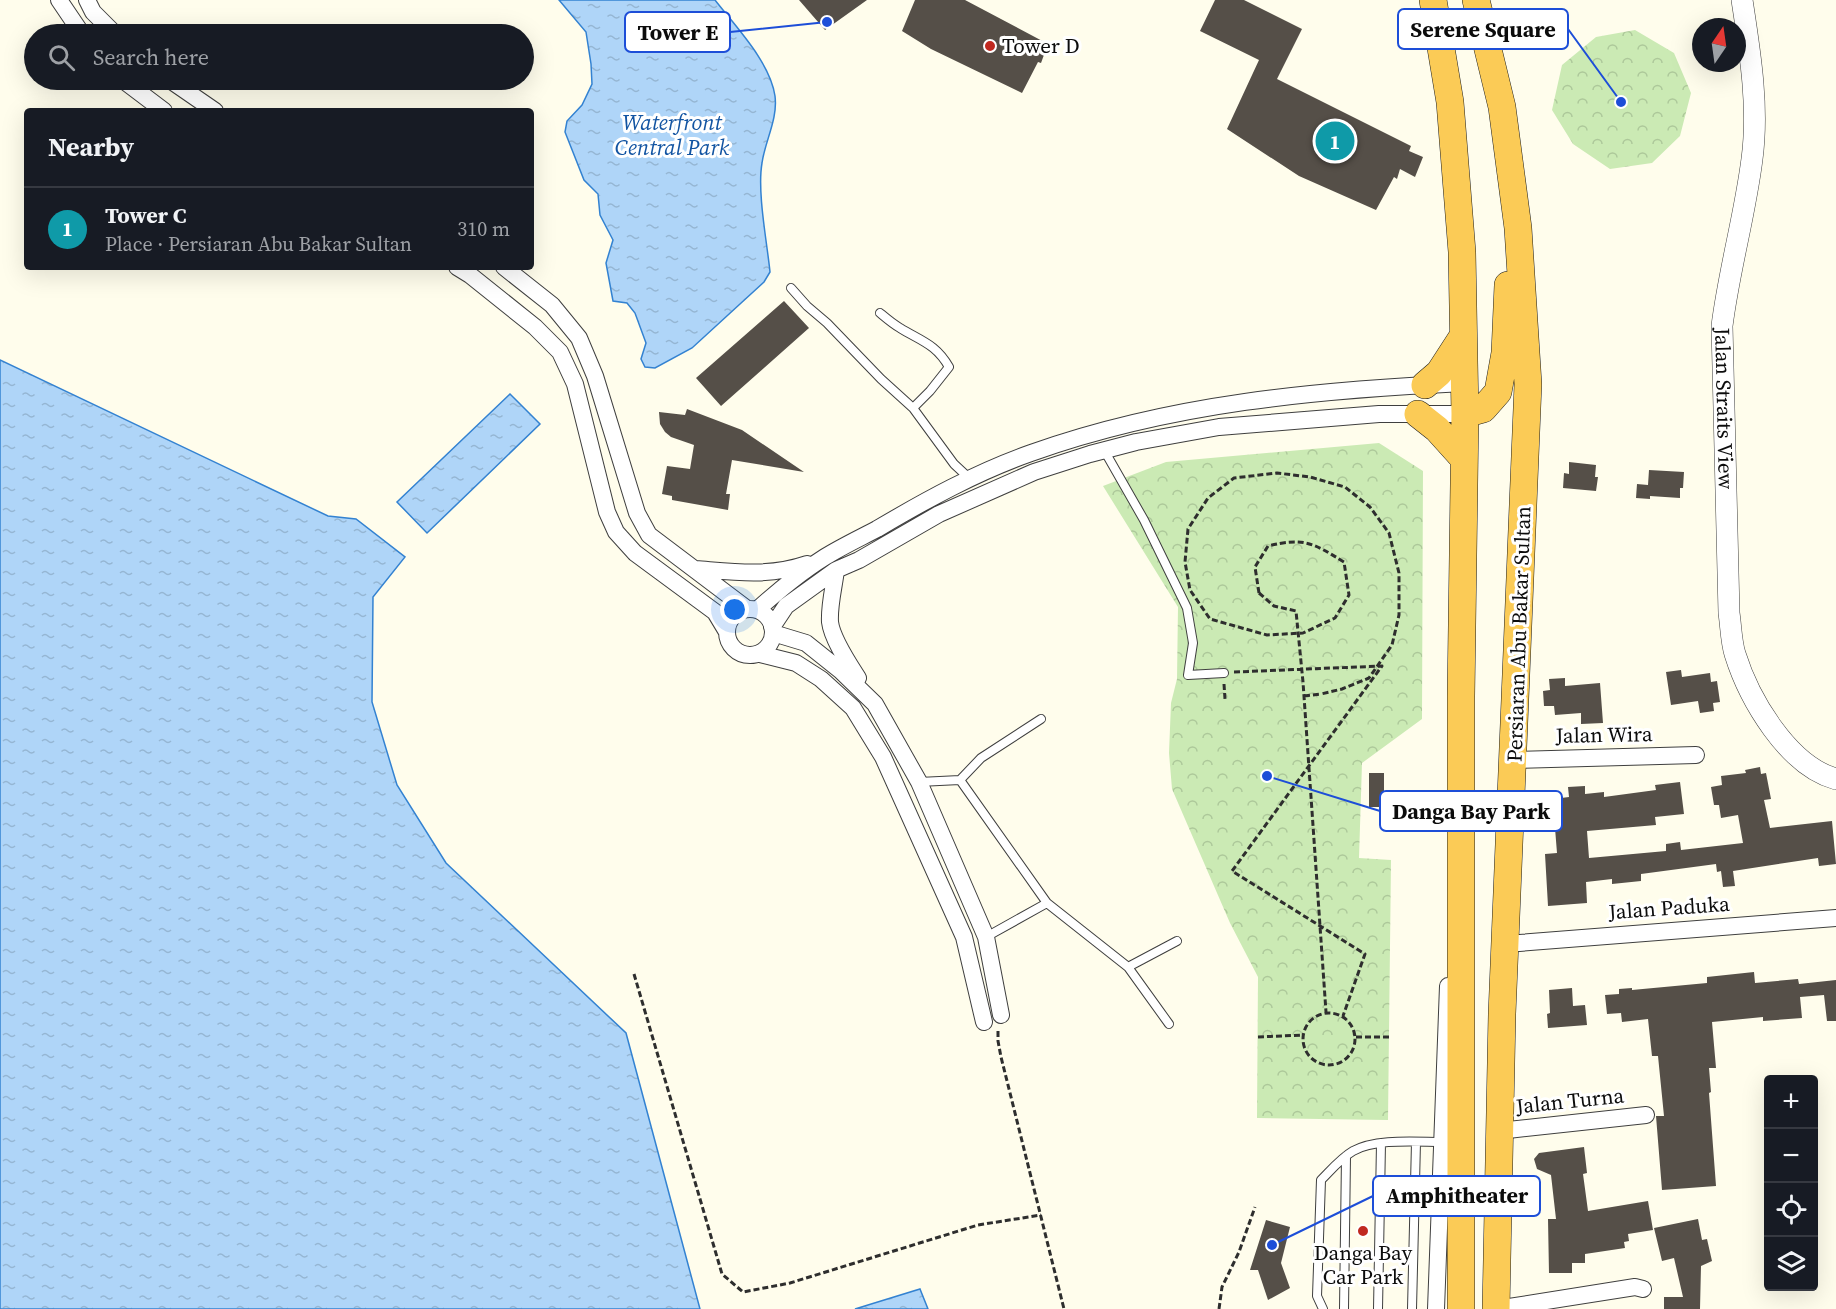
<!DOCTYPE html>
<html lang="en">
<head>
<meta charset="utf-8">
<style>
	body { margin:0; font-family:"Source Serif 4",serif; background:#242831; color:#f1f3f6 }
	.controls { position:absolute; right:18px; bottom:18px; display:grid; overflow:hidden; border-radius:6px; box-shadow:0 6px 24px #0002 }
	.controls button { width:54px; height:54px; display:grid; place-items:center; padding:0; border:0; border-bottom:2px solid #363941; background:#171b24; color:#f1f3f6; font:30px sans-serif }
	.compass { position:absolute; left:1692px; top:18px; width:54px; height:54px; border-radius:50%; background:#171b24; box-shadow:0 6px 24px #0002; rotate:13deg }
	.you { position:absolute; left:735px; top:610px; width:21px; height:21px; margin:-15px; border:4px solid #fff; border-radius:50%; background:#1a73e8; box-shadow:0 0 0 9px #1a73e833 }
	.badge { display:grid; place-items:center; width:39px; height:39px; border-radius:50%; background:#db9896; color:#fff; font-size:20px; font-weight:700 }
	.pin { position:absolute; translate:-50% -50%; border:3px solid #fff; box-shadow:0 2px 6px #0006 }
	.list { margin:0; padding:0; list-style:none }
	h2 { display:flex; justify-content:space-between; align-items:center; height:78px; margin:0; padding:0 24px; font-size:26px }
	h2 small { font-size:20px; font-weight:400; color:#9ea1a6 }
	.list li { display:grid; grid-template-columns:39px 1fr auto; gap:18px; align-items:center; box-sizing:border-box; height:84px; padding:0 24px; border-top:2px solid #363941 }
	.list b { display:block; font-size:22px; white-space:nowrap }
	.list p { margin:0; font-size:20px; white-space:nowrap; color:#9ea1a6 }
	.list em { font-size:20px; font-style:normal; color:#9ea1a6 }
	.icon { flex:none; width:33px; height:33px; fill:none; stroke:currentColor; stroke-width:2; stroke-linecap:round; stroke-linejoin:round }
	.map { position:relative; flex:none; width:1836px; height:1309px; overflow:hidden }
	.search { position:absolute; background:#171b24; box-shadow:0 6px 24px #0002; left:24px; top:24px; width:510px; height:66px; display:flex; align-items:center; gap:15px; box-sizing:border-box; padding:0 21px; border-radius:33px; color:#9ea1a6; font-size:22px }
	.panel { position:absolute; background:#171b24; box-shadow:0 6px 24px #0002; left:24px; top:108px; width:510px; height:162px; border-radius:6px }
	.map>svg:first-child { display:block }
</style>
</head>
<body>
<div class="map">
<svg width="1836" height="1309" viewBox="0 0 1836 1309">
	<defs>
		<pattern id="park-crowns" width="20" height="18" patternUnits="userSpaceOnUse" patternTransform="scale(1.5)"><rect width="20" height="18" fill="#cbeab4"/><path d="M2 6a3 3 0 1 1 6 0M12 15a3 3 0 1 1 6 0" fill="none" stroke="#adc89a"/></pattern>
		<pattern id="water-ripples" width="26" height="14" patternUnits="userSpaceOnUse" patternTransform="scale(1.5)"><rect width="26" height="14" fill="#afd5f8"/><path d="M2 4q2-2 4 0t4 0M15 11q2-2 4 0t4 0" fill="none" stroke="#95b6d3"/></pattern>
	</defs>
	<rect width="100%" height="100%" fill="#fffdec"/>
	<!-- park -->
	<path fill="url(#park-crowns)" d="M1635 30 1674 53 1691 93 1680 136 1652 163 1610 169 1573 144 1552 110 1562 65 1596 37Z
		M1379 443 1423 471 1422 719 1362 763 1359 858 1391 860 1388 1120 1257 1118 1258 977 1230 923 1172 789 1169 753 1171 703 1177 679 1178 607 1103 486 1166 462Z"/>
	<!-- water -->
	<path fill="url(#water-ripples)" stroke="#3382d1" stroke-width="1.5" d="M559 0H715C736 27 770 62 775 96 778 119 765 141 762 163 757 192 767 242 770 272L764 282 692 348 655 368 645 367 641 359 646 343 635 313 627 303 613 301 606 263 613 240 600 215 598 194 584 180 565 132 567 121 582 105 592 84 591 64 586 32Z
		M0 360 328 516 356 519 405 557 373 597 372 702 397 785 446 863 626 1033 700 1309H0Z
		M510 394 540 424 427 533 397 502Z
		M920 1289 928 1309H855Z"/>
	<!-- building -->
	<path fill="#554f48" d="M799 0H867L825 30Z
		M915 0H965L1048 44 1041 63 1038 62 1022 93 931 49 902 31Z
		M1215 0H1244L1302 29 1277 79 1411 146 1409 151 1423 157 1415 177 1400 169 1397 179 1394 177 1376 210 1299 176 1227 129 1259 60 1200 31Z
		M784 301 809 328 721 406 696 378Z
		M687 409 742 430 804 472 732 460 726 494H730L728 510 672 500V496L662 494 667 466 690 469 694 445 671 437 665 432 660 424 659 412 685 415Z
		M1569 462 1596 465 1595 477H1598L1596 491 1563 488 1564 473 1569 474Z
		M1649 470 1684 472 1683 488H1680V498L1650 496V499L1636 498 1637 484 1648 485Z
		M1681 670 1682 677 1710 673 1711 682 1717 681 1720 702 1713 703 1714 711 1700 713 1698 701 1671 705 1666 672Z
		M1565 678V686L1600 683 1603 723 1581 724V713L1555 715 1554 706H1544L1543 691 1550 690 1549 679Z
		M1760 767 1761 774 1766 773 1771 799 1764 800 1770 828 1832 821 1836 864 1819 866 1818 858 1733 871 1735 886 1723 887 1721 871 1717 872 1716 864 1641 874V881L1612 884V879L1586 882 1587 903 1548 906 1545 854 1557 853 1553 803H1562L1561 798 1569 797 1568 787 1585 786V794L1604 792V797L1656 790 1655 785 1680 782 1684 814 1655 817 1656 825 1587 831 1589 858 1666 851V844L1680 842 1681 850 1743 843 1738 815 1721 818 1719 805H1714L1711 787 1722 785 1721 776 1746 773 1745 770Z
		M1369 773H1384V807H1369Z
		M1754 972 1755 983 1798 979 1799 984 1836 980V1021H1827L1824 995 1800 997 1802 1018 1763 1021V1017L1712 1022 1716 1068H1709L1711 1092 1709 1093 1716 1186 1662 1190 1656 1116H1664L1658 1056H1652L1648 1019 1622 1022 1621 1013 1607 1014 1605 995 1619 994V989L1632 988V990L1707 983V977Z
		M1572 988 1573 1006 1585 1005 1587 1025 1548 1028 1547 1014 1550 1013 1549 990Z
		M1584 1147 1587 1173 1583 1174 1588 1211 1648 1201 1653 1230 1628 1234 1629 1241 1624 1242 1625 1248 1585 1254V1263H1572V1273H1549L1548 1219H1556L1551 1175 1537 1169 1534 1159 1539 1153Z
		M1698 1219 1702 1240 1707 1239 1712 1261 1701 1266 1700 1309H1664V1297H1683L1674 1258 1662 1261 1654 1228Z
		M1266 1220 1290 1227 1281 1263 1290 1288 1268 1300 1258 1270H1250Z"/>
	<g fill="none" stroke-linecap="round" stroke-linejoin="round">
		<defs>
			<path id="service" d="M791 288 807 306 827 323 881 379 913 408 954 464 969 478
				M880 313C886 318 893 324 900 328 921 341 936 344 949 367L930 391 913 408
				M1104 450 1144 520 1187 608 1193 643 1188 675 1224 673
				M960 780 1047 903 986 937
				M919 782 960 780 981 758 1041 719
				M1047 903 1128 967 1169 1024
				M1128 967 1177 941
				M1323 1309 1317 1296 1321 1180C1331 1170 1341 1158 1353 1151 1376 1138 1417 1142 1443 1142
				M1344 1309 1346 1156
				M1378 1309 1381 1143
				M1412 1309 1416 1142"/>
			<path id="minor" d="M59 0 82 34
				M87 0 93 12 115 34
				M123 80 164 111
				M170 80 215 111
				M457 267 470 275 535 327 560 352 575 384 607 512 616 532 635 553 715 612 727 632
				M504 267 552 305 579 338 595 376 637 513 649 535 747 609
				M696 569C735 572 769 577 807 564
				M836 570C834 587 829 605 830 622 832 639 849 664 858 678
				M727 632a23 23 0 1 1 46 0a23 23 0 1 1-46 0Z
				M757 610C778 591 801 572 825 557 841 547 860 538 877 529 926 500 977 472 1031 453 1171 403 1318 390 1464 383
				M772 627 786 606 836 570 859 560 939 514 1034 472 1090 454 1136 442 1219 427 1379 414H1465
				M773 633 806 643 841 671 875 704 919 782 986 937 1001 1015
				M760 654 796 663 821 679 853 708 883 757 964 937 984 1022
				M1514 760 1696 755
				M1506 944 1836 918
				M1499 1131 1646 1115
				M1436 1309 1448 986
				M1496 1309 1635 1287 1643 1289"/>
			<g id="tertiary">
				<path id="s1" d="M1742 0C1750 52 1759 107 1752 159 1745 215 1729 270 1722 326L1729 613C1731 626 1731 641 1735 654 1749 699 1788 766 1836 779"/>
			</g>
			<path id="trunk" d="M1433 0 1450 102 1462 252 1465 414 1461 696V1309
				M1476 0 1502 107 1518 228 1528 384 1502 1014 1496 1309
				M1425 385 1439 373 1463 336
				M1418 414 1437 429 1464 459
				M1465 414 1483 409 1498 392 1505 353 1508 285"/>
		</defs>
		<!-- service casing -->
		<use href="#service" stroke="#3f3f3f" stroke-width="10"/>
		<!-- minor casing -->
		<use href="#minor" stroke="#3f3f3f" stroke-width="18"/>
		<!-- tertiary casing -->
		<use href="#tertiary" stroke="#3f3f3f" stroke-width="22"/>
		<!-- trunk casing -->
		<use href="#trunk" stroke="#1d1d1d" stroke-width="28"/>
		<!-- path -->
		<path stroke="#2e2e2e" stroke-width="3" stroke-dasharray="6 3" stroke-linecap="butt" d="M1259 593 1274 606 1296 611 1303 682 1326 1012
			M1234 672 1382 666 1232 871 1365 954 1343 1016
			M1224 684 1225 699
			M1304 696 1321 694
			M634 974 722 1274 743 1292 790 1283 978 1225 1041 1215
			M1303 1039a26 26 0 1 1 52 0a26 26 0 1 1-52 0Z
			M998 1031V1041L1001 1057 1064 1309
			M1258 1037 1303 1035
			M1356 1037H1389
			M1219 1309 1222 1287 1239 1252 1255 1207"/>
		<!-- service -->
		<use href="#service" stroke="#fff" stroke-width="8"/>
		<!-- minor -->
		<use href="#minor" stroke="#fff" stroke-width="16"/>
		<!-- tertiary -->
		<use href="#tertiary" stroke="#fff" stroke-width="21"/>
		<!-- trunk -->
		<use href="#trunk" stroke="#fbcb56" stroke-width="27"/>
		<!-- path-bridge -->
		<path stroke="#2e2e2e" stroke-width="3" stroke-dasharray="6 3" stroke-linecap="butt" d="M1259 593 1255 567 1268 546C1304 537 1313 543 1344 562L1349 595 1335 618 1303 633 1267 635 1210 619 1190 590 1185 562 1188 529 1208 498 1234 478 1277 473 1310 477 1345 487 1370 507 1389 533 1399 573V615L1392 645 1369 678 1342 689 1321 694"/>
	</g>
	<!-- markers -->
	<g fill="#c02920" stroke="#fff" stroke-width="2">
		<circle cx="990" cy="46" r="6"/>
		<circle cx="1363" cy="1231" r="6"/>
	</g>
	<g text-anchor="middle" stroke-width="6" stroke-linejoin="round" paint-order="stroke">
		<!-- poi labels -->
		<g font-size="21" fill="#0c0c0c" stroke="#fff" text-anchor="start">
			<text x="1002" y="53">Tower D</text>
			<text x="1363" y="1260" text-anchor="middle">Danga Bay<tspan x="1363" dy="24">Car Park</tspan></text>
		</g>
		<!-- street labels -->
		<g font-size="21" fill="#0c0c0c" stroke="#fff">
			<text dy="7" stroke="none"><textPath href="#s1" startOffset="412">Jalan Straits View</textPath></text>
			<text transform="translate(1519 634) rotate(-88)" y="7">Persiaran Abu Bakar Sultan</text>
			<text transform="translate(1604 735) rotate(-1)" y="7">Jalan Wira</text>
			<text transform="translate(1669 908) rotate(-4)" y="7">Jalan Paduka</text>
			<text transform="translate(1570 1101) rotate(-6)" y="7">Jalan Turna</text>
		</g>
		<!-- water labels -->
		<g font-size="22" font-style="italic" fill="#1254a2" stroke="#fff">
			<text x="672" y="130">Waterfront<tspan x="672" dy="25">Central Park</tspan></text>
		</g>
	</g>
	<!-- callouts -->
	<path fill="none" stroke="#1d4ed8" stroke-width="2" d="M1621 102L1568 29M827 22L730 32M1267 776L1380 811M1272 1245L1373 1196"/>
	<g fill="#1d4ed8" stroke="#fff" stroke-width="2">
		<circle cx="1621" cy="102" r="6"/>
		<circle cx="827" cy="22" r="6"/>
		<circle cx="1267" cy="776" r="6"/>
		<circle cx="1272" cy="1245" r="6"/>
	</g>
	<g fill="#fff" stroke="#1d4ed8" stroke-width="2">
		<rect x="1398" y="9" width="170" height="40" rx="6"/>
		<rect x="625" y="12" width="105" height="40" rx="6"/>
		<rect x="1380" y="791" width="182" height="40" rx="6"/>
		<rect x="1373" y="1176" width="167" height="40" rx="6"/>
	</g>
	<g font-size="22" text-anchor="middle" font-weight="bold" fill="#0c0c0c">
		<text x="1483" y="37">Serene Square</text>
		<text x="678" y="40">Tower E</text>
		<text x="1471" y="819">Danga Bay Park</text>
		<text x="1457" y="1203">Amphitheater</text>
	</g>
</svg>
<div class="controls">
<button>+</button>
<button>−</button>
<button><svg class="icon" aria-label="locate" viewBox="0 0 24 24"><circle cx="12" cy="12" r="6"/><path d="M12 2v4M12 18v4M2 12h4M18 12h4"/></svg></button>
<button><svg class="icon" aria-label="layers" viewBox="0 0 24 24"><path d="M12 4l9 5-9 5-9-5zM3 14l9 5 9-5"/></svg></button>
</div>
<svg class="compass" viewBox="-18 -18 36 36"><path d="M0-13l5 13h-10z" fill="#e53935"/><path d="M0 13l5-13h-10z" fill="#9ea1a6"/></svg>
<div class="you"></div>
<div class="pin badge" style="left:1335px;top:141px;background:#0f9aa8">1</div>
<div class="search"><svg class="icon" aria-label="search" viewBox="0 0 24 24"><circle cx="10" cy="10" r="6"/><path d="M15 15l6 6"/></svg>Search here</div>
<section class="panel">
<h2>Nearby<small></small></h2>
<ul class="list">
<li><span class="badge" style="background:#0f9aa8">1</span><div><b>Tower C</b><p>Place · Persiaran Abu Bakar Sultan</p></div><em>310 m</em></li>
</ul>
</section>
</div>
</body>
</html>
